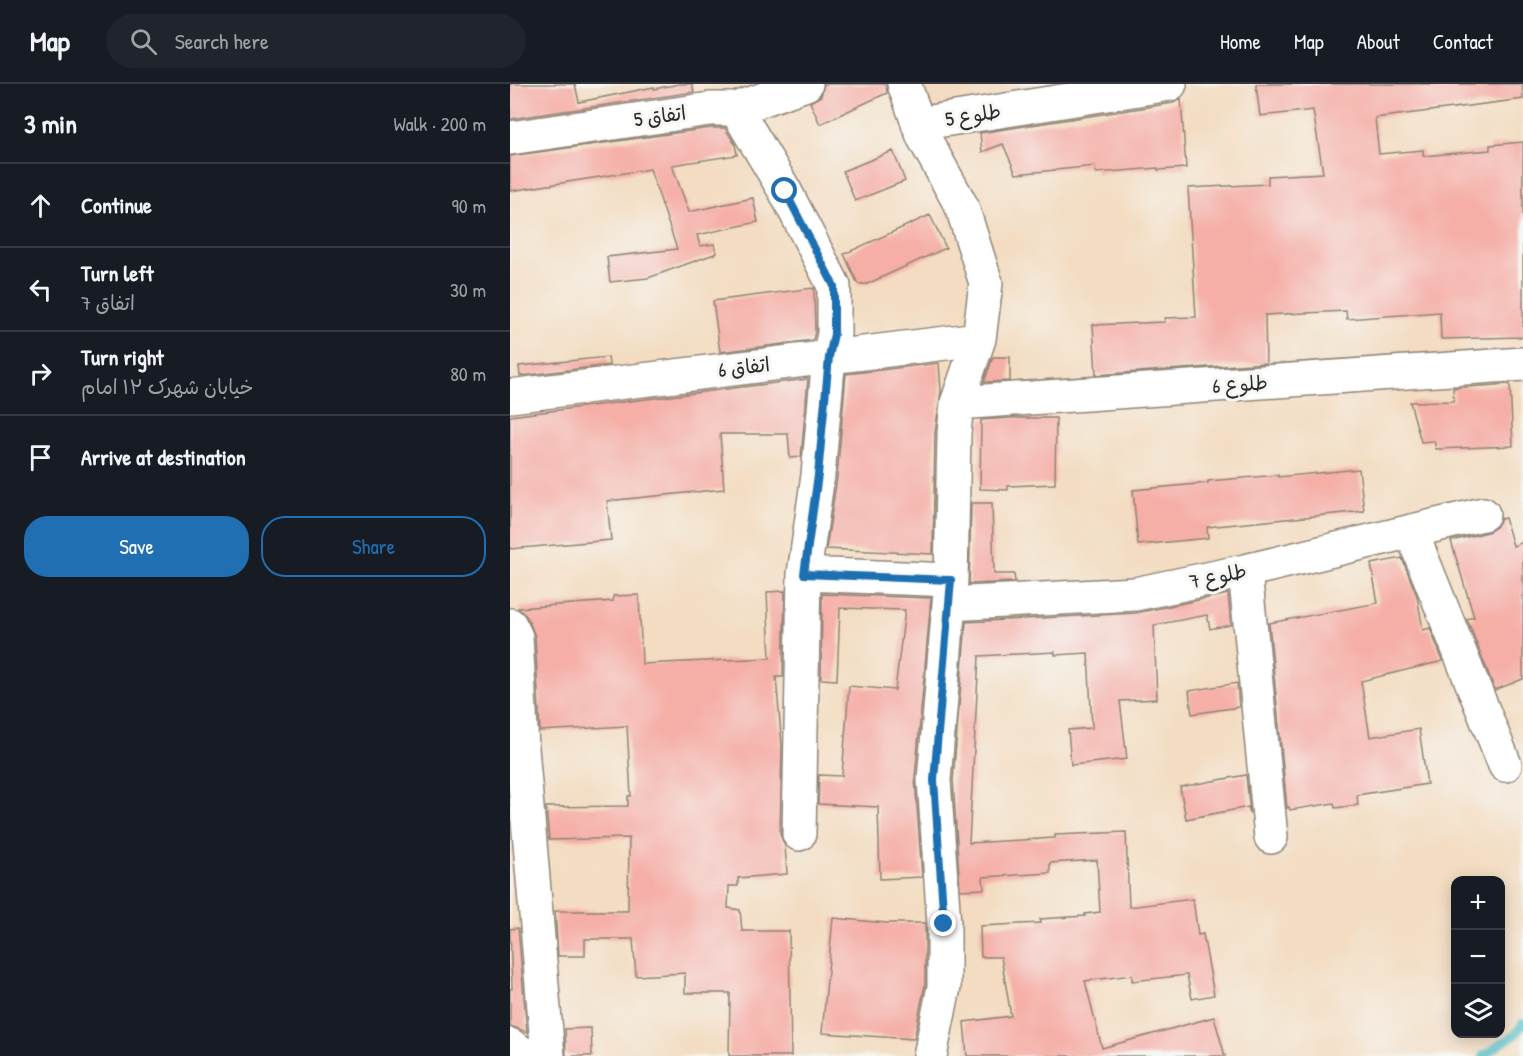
<!DOCTYPE html>
<html lang="en">
<head>
<meta charset="utf-8">
<style>
	body { margin:0; font-family:"Patrick Hand","Playpen Sans Arabic",sans-serif; background:#20242c; color:#f1f3f6 }
	.controls { position:absolute; right:18px; bottom:18px; display:grid; overflow:hidden; border-radius:12px; box-shadow:0 3px 15px #0003 }
	.controls button { width:54px; height:54px; display:grid; place-items:center; padding:0; border:0; border-bottom:2px solid #363941; background:#171b24; color:#f1f3f6; font:30px sans-serif }
	.stop { position:absolute; width:18px; height:18px; margin:-14px; border:4px solid #1f6fb2; border-radius:50%; background:#fff }
	.stop.end { background:#1f6fb2; border-color:#fff; box-shadow:0 2px 6px #0008 }
	.list { margin:0; padding:0; list-style:none }
	h2 { display:flex; justify-content:space-between; align-items:center; height:78px; margin:0; padding:0 24px; font-size:26px }
	h2 small { font-size:20px; font-weight:400; color:#9ea1a6 }
	.list li { display:grid; grid-template-columns:39px 1fr auto; gap:18px; align-items:center; box-sizing:border-box; height:84px; padding:0 24px; border-top:2px solid #363941 }
	.list b { display:block; font-size:22px; white-space:nowrap }
	.list p { margin:0; font-size:20px; white-space:nowrap; color:#9ea1a6 }
	.list em { font-size:20px; font-style:normal; color:#9ea1a6 }
	.actions { display:flex; gap:12px; padding:18px 24px }
	.actions a { flex:1; padding:14px 0; border:2px solid #1f6fb2; border-radius:24px; text-align:center; font-size:21px; color:#1f6fb2 }
	.actions .main { background:#1f6fb2; color:#fff }
	.icon { flex:none; width:33px; height:33px; fill:none; stroke:currentColor; stroke-width:2; stroke-linecap:round; stroke-linejoin:round }
	.map { position:relative; flex:none; width:1013px; height:972px; overflow:hidden }
	header { display:flex; align-items:center; gap:36px; box-sizing:border-box; height:84px; padding:0 30px; background:#171b24; border-bottom:2px solid #363941 }
	header strong { font-size:28px }
	nav { display:flex; gap:33px; margin-inline-start:auto; font-size:21px }
	.search { width:420px; height:54px; background:#20242c; display:flex; align-items:center; gap:15px; box-sizing:border-box; padding:0 21px; border-radius:33px; color:#9ea1a6; font-size:22px }
	main { display:flex }
	aside { flex:1; background:#171b24 }
	.map>svg:first-child { display:block }
</style>
</head>
<body>
<header>
<strong>Map</strong>
<div class="search"><svg class="icon" aria-label="search" viewBox="0 0 24 24"><circle cx="10" cy="10" r="6"/><path d="M15 15l6 6"/></svg>Search here</div>
<nav><a>Home</a><a>Map</a><a>About</a><a>Contact</a></nav>
</header>
<main>
<aside>
<h2>3 min<small>Walk · 200 m</small></h2>
<ul class="list">
<li><svg class="icon" aria-label="ahead" viewBox="0 0 24 24"><path d="M12 20V5M6 11l6-6 6 6"/></svg><div><b>Continue</b></div><em>90 m</em></li>
<li><svg class="icon" aria-label="left" viewBox="0 0 24 24"><path d="M17 20v-9H6M10 6l-5 5 5 5"/></svg><div><b>Turn left</b><p>اتفاق 7</p></div><em>30 m</em></li>
<li><svg class="icon" aria-label="right" viewBox="0 0 24 24"><path d="M7 20v-9h11M14 6l5 5-5 5"/></svg><div><b>Turn right</b><p>خیابان شهرک ۱۲ امام</p></div><em>80 m</em></li>
<li><svg class="icon" aria-label="arrive" viewBox="0 0 24 24"><path d="M6 21V4h12l-3 4 3 4H6"/></svg><div><b>Arrive at destination</b></div></li>
</ul>
<div class="actions"><a class="main">Save</a><a>Share</a></div>
</aside>
<div class="map">
<svg width="1013" height="972" viewBox="0 0 1013 972">
	<rect width="100%" height="100%" fill="#f6f6f2"/>
	<filter id="ink" filterUnits="userSpaceOnUse"><feTurbulence type="fractalNoise" baseFrequency=".0167" numOctaves="2"/><feDisplacementMap in="SourceGraphic" scale="12" xChannelSelector="R" yChannelSelector="G"/><feConvolveMatrix kernelMatrix="1 2 1 2 8 2 1 2 1" color-interpolation-filters="sRGB"/></filter>
	<filter id="wash" filterUnits="userSpaceOnUse"><feTurbulence type="fractalNoise" baseFrequency=".008" numOctaves="4" result="noise"/><feDisplacementMap in="SourceGraphic" scale="24" xChannelSelector="R" yChannelSelector="G"/><feGaussianBlur stdDeviation="1.35" result="paint"/><feColorMatrix in="noise" values="0 0 0 0 0 0 0 0 0 0 0 0 0 0 0 0 0 1.4 0 .05"/><feComposite in="paint" operator="in"/></filter>
	<g filter="url(#wash)">
		<rect width="100%" height="100%" fill="#f3dcc1"/>
		<g fill="none" stroke-linecap="round" stroke-linejoin="round">
			<!-- stream -->
			<path stroke="#4fbdc4" stroke-width="9" d="M973 972 1006 950 1013 939"/>
		</g>
		<g id="blocks">
			<!-- building -->
			<path fill="#f5afa7" d="M0 0H65L69 18 144 3V5L169 0H182L184 8 0 35Z
				M314 0H376L377 9 310 40 300 18 311 12Z
				M746 0H1012L1013 15 865 34 869 70 913 66V72L980 66V61L1013 58V253L931 255 930 228 837 235 836 227 755 231 756 279 586 291 583 241 655 238V234L686 233 678 104 758 100V92L813 89 803 26 750 32Z
				M671 15 676 84 648 86V84L586 89 585 82 506 90 493 60 472 68 470 49 663 19Z
				M201 44H215L225 60 227 71 162 81 179 128 243 114 248 138 187 151 190 162 204 160 207 169 138 194 100 198 97 173 167 165 140 85 0 107V72Z
				M383 67 395 97 345 117 333 87Z
				M420 131 436 164 357 200H348L334 170Z
				M304 204 305 248 303 256 210 268 203 217Z
				M98 273 99 281 10 292 9 282Z
				M483 273H500V297L474 298Z
				M429 279 431 307 425 349 423 470 316 465 327 393 336 290Z
				M298 295 291 373 280 374 278 350H210L214 405 97 417 101 456 0 465V332Z
				M1000 300 1003 362 926 365 924 357 911 358 900 318 944 317 943 304Z
				M500 334H546L545 400 498 402V406L470 405 471 336Z
				M849 385 854 427 697 443 698 454 628 461 623 406 698 399V397L768 391V393Z
				M461 419H482L484 490H504L505 498 459 500Z
				M995 434 1003 462 1013 458V595L985 606 957 535 964 533 941 457 978 448 986 443 991 435Z
				M892 474 907 512 913 546 920 544 933 577 851 597 860 653 909 645 917 700 847 711 848 721 825 724 824 719 780 726 779 723 777 724 759 539 868 519 861 480Z
				M275 507 273 593H266L272 662 270 750 275 762 277 790 228 794V802H219L218 824 230 826 232 847H279L281 972H219L220 909H175V889L126 892 123 855H75V872H48L45 827H118L119 754 39 756 36 723 118 722V712H121L117 642 30 647 25 552 17 533 8 524 103 517V512L129 511 132 580 260 574 257 508Z
				M312 510 421 514 405 694 412 793 370 795 368 723 308 720 309 691 332 692 339 602 385 606 395 526 330 524 327 596 311 595Z
				M718 510 721 541 700 545 697 531 644 541 647 615 610 617 617 675 561 681 558 646 582 644 578 569 545 571V568L469 572 459 759 545 754V751L616 748 619 823 683 815 688 851 693 850 704 911 682 915 677 891 622 897V891L575 897 592 964 704 933 715 972H457L454 938 501 932 491 873H471L470 842 531 839 530 835 575 832V830L590 828 587 776 540 779V789L473 793 474 805 450 806 443 696 456 538 626 529Z
				M727 599 729 623 682 630 679 607Z
				M736 691 740 730 738 723 676 735 670 703Z
				M323 834 376 839H415V901L404 955 312 949Z
				M8 844 17 948 0 942V905H2L0 845Z
				M81 944 82 972H56L55 945Z"/>
		</g>
	</g>
	<g filter="url(#ink)">
		<use href="#blocks" fill-opacity="0" stroke="#8f8476" stroke-width="1.5"/>
		<g fill="none" stroke-linecap="round" stroke-linejoin="round">
			<defs>
				<path id="minor" d="M394 0 413 52 452 123 476 199 469 255 447 319 444 349 441 496 424 696 434 840V903L420 972
					M226 25 275 107 324 202V250L319 273 308 391 294 490 289 750
					M408 40 660 0
					M0 54 200 25H226L296 0
					M0 312 469 255
					M447 319 1013 280
					M901 447 995 681
					M735 487 761 753
					M294 490 441 496
					M439 520 625 510 735 487 973 430
					M0 541 6 553 12 664 38 972
					M0 961 17 972"/>
			</defs>
			<!-- minor casing -->
			<use href="#minor" stroke="#8f8476" stroke-width="36"/>
			<!-- minor -->
			<use href="#minor" stroke="#fff" stroke-width="33"/>
		</g>
	</g>
	<g fill="none" stroke-linecap="round" stroke-linejoin="round" filter="url(#ink)">
		<!-- route -->
		<path stroke="#1f6fb2" stroke-width="8" d="M275 107 324 202V250L319 273 308 391 294 490 441 496 424 696 434 840"/>
	</g>
	<g text-anchor="middle" stroke-width="6" stroke-linejoin="round" paint-order="stroke">
		<!-- street labels -->
		<g font-size="20" fill="#2b2b2b" stroke="#f6f6f2">
			<text transform="translate(463 31) rotate(-9)" y="7">طلوع 5</text>
			<text transform="translate(150 32) rotate(-8)" y="7">اتفاق 5</text>
			<text transform="translate(234 283) rotate(-7)" y="7">اتفاق 6</text>
			<text transform="translate(730 300) rotate(-4)" y="7">طلوع 6</text>
			<text transform="translate(708 492) rotate(-12)" y="7">طلوع 7</text>
		</g>
	</g>
</svg>
<div class="controls">
<button>+</button>
<button>−</button>
<button><svg class="icon" aria-label="layers" viewBox="0 0 24 24"><path d="M12 4l9 5-9 5-9-5zM3 14l9 5 9-5"/></svg></button>
</div>
<div class="stop" style="left:275px;top:107px"></div>
<div class="stop end" style="left:434px;top:840px"></div>
</div>
</main>
</body>
</html>
